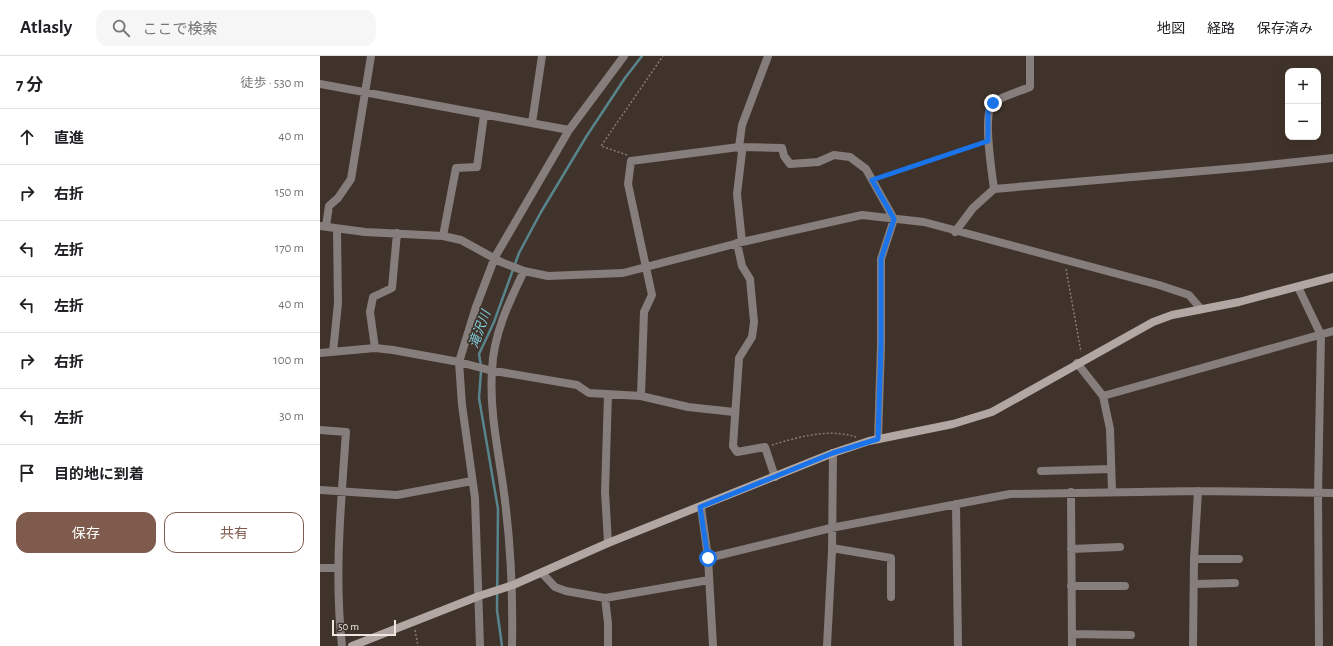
<!DOCTYPE html>
<html lang="ja">
<head>
<meta charset="utf-8">
<style>
	body { margin:0; font-family:"Alegreya Sans","Noto Sans JP",sans-serif; background:#f6f6f6; color:#202124 }
	.controls { position:absolute; right:12px; top:12px; display:grid; overflow:hidden; border-radius:8px; box-shadow:0 4px 16px #0002 }
	.controls button { width:36px; height:36px; display:grid; place-items:center; padding:0; border:0; border-bottom:1px solid #e0e0e0; background:#fff; color:#202124; font:20px sans-serif }
	.scale { position:absolute; left:12px; bottom:10px; width:64px; box-sizing:border-box; padding-left:4px; border:2px solid #efe6e1; border-top:0; font-size:11px; line-height:14px; white-space:nowrap; color:#efe6e1; -webkit-text-stroke:3px #40332b; paint-order:stroke }
	.stop { position:absolute; width:12px; height:12px; margin:-9px; border:3px solid #1a73e8; border-radius:50%; background:#fff }
	.stop.end { background:#1a73e8; border-color:#fff; box-shadow:0 1px 4px #0008 }
	.list { margin:0; padding:0; list-style:none }
	h2 { display:flex; justify-content:space-between; align-items:center; height:52px; margin:0; padding:0 16px; font-size:17px }
	h2 small { font-size:13px; font-weight:400; color:#757577 }
	.list li { display:grid; grid-template-columns:26px 1fr auto; gap:12px; align-items:center; box-sizing:border-box; height:56px; padding:0 16px; border-top:1px solid #e0e0e0 }
	.list b { display:block; font-size:15px; white-space:nowrap }
	.list em { font-size:13px; font-style:normal; color:#757577 }
	.actions { display:flex; gap:8px; padding:12px 16px }
	.actions a { flex:1; padding:9px 0; border:1px solid #7e5b4c; border-radius:12px; text-align:center; font-size:14px; color:#7e5b4c }
	.actions .main { background:#7e5b4c; color:#fff }
	.icon { flex:none; width:22px; height:22px; fill:none; stroke:currentColor; stroke-width:2; stroke-linecap:round; stroke-linejoin:round }
	.map { position:relative; flex:none; width:1013px; height:590px; overflow:hidden }
	header { display:flex; align-items:center; gap:24px; box-sizing:border-box; height:56px; padding:0 20px; background:#fff; border-bottom:1px solid #e0e0e0 }
	header strong { font-size:19px }
	nav { display:flex; gap:22px; margin-inline-start:auto; font-size:14px }
	.search { width:280px; height:36px; background:#f6f6f6; display:flex; align-items:center; gap:10px; box-sizing:border-box; padding:0 14px; border-radius:12px; color:#757577; font-size:15px }
	main { display:flex }
	aside { flex:1; background:#fff }
	.map>svg:first-child { display:block }
</style>
</head>
<body>
<header>
<strong>Atlasly</strong>
<div class="search"><svg class="icon" aria-label="search" viewBox="0 0 24 24"><circle cx="10" cy="10" r="6"/><path d="M15 15l6 6"/></svg>ここで検索</div>
<nav><a>地図</a><a>経路</a><a>保存済み</a></nav>
</header>
<main>
<aside>
<h2>7 分<small>徒歩 · 530 m</small></h2>
<ul class="list">
<li><svg class="icon" aria-label="ahead" viewBox="0 0 24 24"><path d="M12 20V5M6 11l6-6 6 6"/></svg><div><b>直進</b></div><em>40 m</em></li>
<li><svg class="icon" aria-label="right" viewBox="0 0 24 24"><path d="M7 20v-9h11M14 6l5 5-5 5"/></svg><div><b>右折</b></div><em>150 m</em></li>
<li><svg class="icon" aria-label="left" viewBox="0 0 24 24"><path d="M17 20v-9H6M10 6l-5 5 5 5"/></svg><div><b>左折</b></div><em>170 m</em></li>
<li><svg class="icon" aria-label="left" viewBox="0 0 24 24"><path d="M17 20v-9H6M10 6l-5 5 5 5"/></svg><div><b>左折</b></div><em>40 m</em></li>
<li><svg class="icon" aria-label="right" viewBox="0 0 24 24"><path d="M7 20v-9h11M14 6l5 5-5 5"/></svg><div><b>右折</b></div><em>100 m</em></li>
<li><svg class="icon" aria-label="left" viewBox="0 0 24 24"><path d="M17 20v-9H6M10 6l-5 5 5 5"/></svg><div><b>左折</b></div><em>30 m</em></li>
<li><svg class="icon" aria-label="arrive" viewBox="0 0 24 24"><path d="M6 21V4h12l-3 4 3 4H6"/></svg><div><b>目的地に到着</b></div></li>
</ul>
<div class="actions"><a class="main">保存</a><a>共有</a></div>
</aside>
<div class="map">
<svg width="1013" height="590" viewBox="0 0 1013 590">
	<rect width="100%" height="100%" fill="#40332b"/>
	<g fill="none" stroke-linecap="round" stroke-linejoin="round">
		<!-- stream -->
		<path stroke="#58848c" stroke-width="2.5" d="M161 310 159 298 174 266 199 197 221 156 266 81 305 22 322 0
			M161 315 159 342 178 453 177 554 182 590"/>
		<!-- path -->
		<path stroke="#877c75" stroke-width="1.5" stroke-dasharray="2 2" stroke-linecap="butt" d="M307 99 281 90 343 0
			M559 121 660 88
			M746 213 761 296
			M452 389C478 381 510 372 536 381
			M95 574 98 590"/>
		<!-- street -->
		<path stroke="#867e7c" stroke-width="8" d="M0 28 249 74
			M212 67 222 0
			M674 133C672 117 662 57 673 47 680 41 701 35 710 31V0
			M0 170 45 176 123 180 141 184 181 206 204 215 228 220 303 217 422 186 542 159 604 166 839 229 869 239 881 253
			M6 170 9 150 18 142 31 123 51 0
			M635 176 653 152 674 133 929 111 1013 102
			M123 180 136 112 157 111 164 59
			M422 186 417 138 422 96 419 91 422 69 448 0
			M417 187 422 210 430 223 434 266 432 281 419 302 413 390 417 396 445 391 455 421
			M978 231 1001 279 998 438 999 590
			M55 292 50 256 53 241 72 232 77 177
			M13 296 18 247 17 173
			M0 297 55 292 73 294 139 306 169 314 257 329 269 337 321 340 368 351 414 356
			M757 307 783 340 790 373 792 435
			M321 340 324 256 332 239 308 128 311 105 419 91 462 92 464 100 470 108 498 106 514 99 530 101 546 113 574 163 561 203V289L558 383
			M783 340 1013 275
			M0 374 26 376C21 448 14 519 22 590
			M721 415 791 413
			M0 434 77 439 152 425
			M751 436 752 590
			M636 448 638 590
			M381 451 388 502 393 590
			M288 487 285 436 288 338
			M512 492 571 502V541
			M751 493 800 491
			M388 502 511 472 690 438 878 435 1013 437
			M874 503H919
			M0 512H17
			M222 517 235 531 246 535 285 542 389 524
			M874 528 915 527
			M751 530H805
			M285 542 288 567V590
			M752 578 811 579
			M160 590 155 442 142 349 139 306 156 251 175 201 249 74 304 0
			M192 590C193 541 191 493 185 445 180 402 169 358 172 315 173 279 189 246 204 215
			M507 590 512 495 513 397
			M873 590 874 503 878 435"/>
		<!-- secondary -->
		<path stroke="#b3a7a3" stroke-width="8" d="M32 590 159 540 193 529 288 487 513 397 549 385 633 368 672 356 833 266 852 259 919 246 1013 221"/>
	</g>
	<g fill="none" stroke-linecap="round" stroke-linejoin="round">
		<!-- route -->
		<path stroke="#1a73e8" stroke-width="5" d="M388 502 380 451 513 397 558 383 561 289V203L574 163 552 124 668 85V54L673 47"/>
	</g>
	<g text-anchor="middle" stroke-width="3.5" stroke-linejoin="round" paint-order="stroke">
		<!-- water labels -->
		<g font-size="13" font-style="italic" fill="#7fcddb" stroke="#40332b">
			<text transform="translate(159 273) rotate(-70)" y="5">滝沢川</text>
		</g>
	</g>
</svg>
<div class="controls">
<button>+</button>
<button>−</button>
</div>
<div class="scale">50 m</div>
<div class="stop" style="left:388px;top:502px"></div>
<div class="stop end" style="left:673px;top:47px"></div>
</div>
</main>
</body>
</html>
